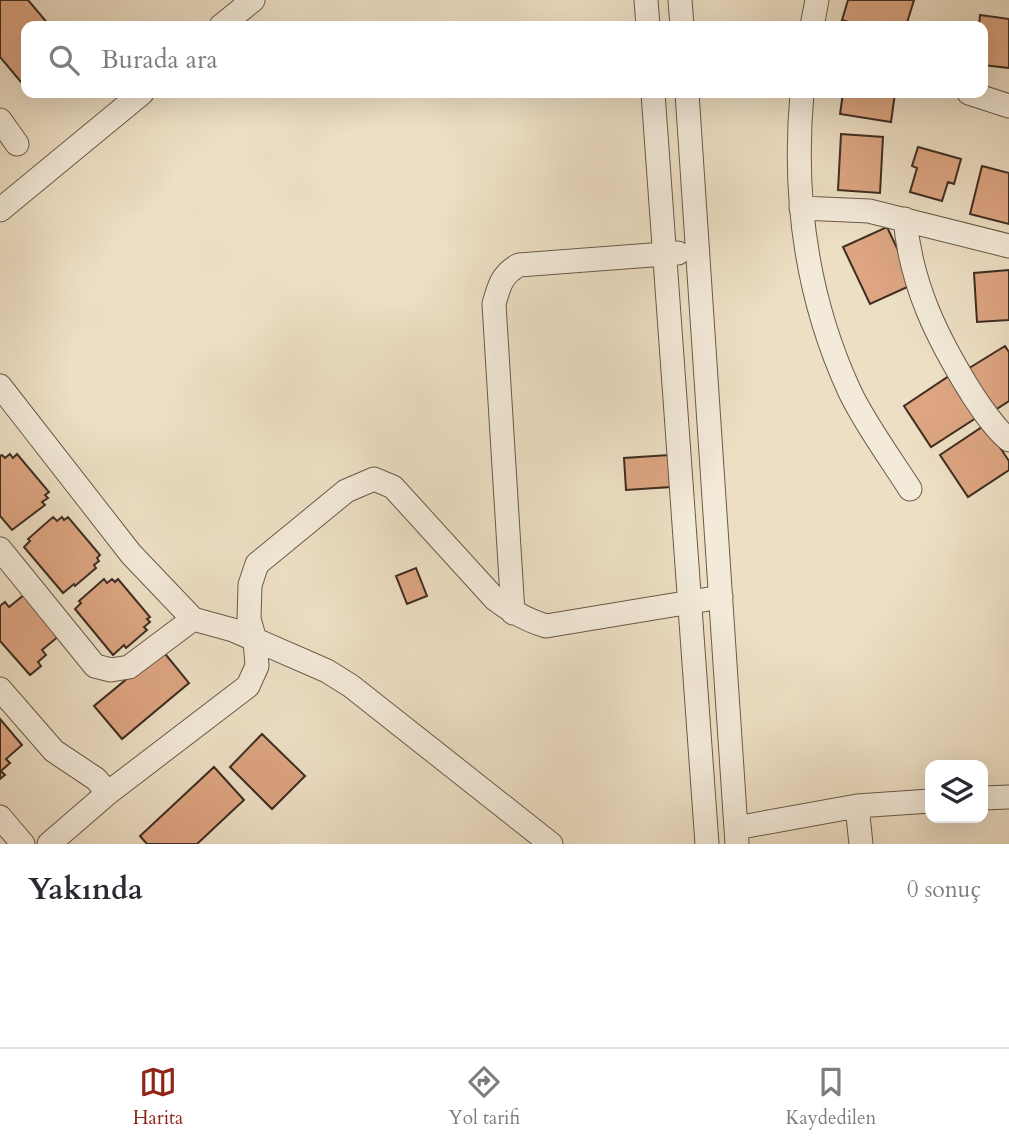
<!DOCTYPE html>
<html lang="tr">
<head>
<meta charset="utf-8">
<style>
	body { margin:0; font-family:Cardo,serif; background:#f7f7f7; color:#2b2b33 }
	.controls { position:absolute; right:21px; bottom:21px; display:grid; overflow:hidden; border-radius:14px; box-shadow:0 7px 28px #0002 }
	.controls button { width:63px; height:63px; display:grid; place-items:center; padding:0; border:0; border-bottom:2px solid #e1e1e2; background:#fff; color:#2b2b33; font:35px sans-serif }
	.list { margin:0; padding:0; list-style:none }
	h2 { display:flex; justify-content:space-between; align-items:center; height:91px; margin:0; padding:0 28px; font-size:30px }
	h2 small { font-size:23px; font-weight:400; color:#7c7c81 }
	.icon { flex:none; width:38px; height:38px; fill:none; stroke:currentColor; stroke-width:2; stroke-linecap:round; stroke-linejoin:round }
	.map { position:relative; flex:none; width:1009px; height:844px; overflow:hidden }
	.search { position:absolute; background:#fff; box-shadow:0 7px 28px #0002; left:21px; right:21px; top:21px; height:77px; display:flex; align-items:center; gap:18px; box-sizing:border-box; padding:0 24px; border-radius:14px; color:#7c7c81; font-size:26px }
	.sheet { height:203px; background:#fff }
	nav { display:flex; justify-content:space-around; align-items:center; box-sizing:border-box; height:98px; border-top:2px solid #e1e1e2; background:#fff; font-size:19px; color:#7c7c81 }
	nav a { display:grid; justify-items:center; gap:4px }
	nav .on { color:#8f2418 }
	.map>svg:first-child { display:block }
</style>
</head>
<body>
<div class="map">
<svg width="1009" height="844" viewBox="0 0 1009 844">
	<rect width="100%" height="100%" fill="#eddfc4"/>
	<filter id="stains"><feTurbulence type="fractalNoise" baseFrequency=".00286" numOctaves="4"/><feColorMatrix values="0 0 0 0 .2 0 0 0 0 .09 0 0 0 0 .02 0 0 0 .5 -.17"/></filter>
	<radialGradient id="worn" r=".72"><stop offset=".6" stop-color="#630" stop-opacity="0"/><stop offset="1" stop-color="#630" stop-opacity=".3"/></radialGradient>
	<!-- building -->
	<path fill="#dda582" stroke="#3e2d22" stroke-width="2" d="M0 0H28L50 26H26V88L0 57Z
		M848 0H914L906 26H862L842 20Z
		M980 15 1009 19V68L983 65V26H979Z
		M843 93H895L891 122 840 114Z
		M841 134 883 137 880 193 838 190Z
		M918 147 961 159 954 184 948 182 942 201 910 192 917 168 912 166Z
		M982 166 1009 173V224L970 214Z
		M887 227 914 284 870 304 843 247Z
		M1009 270V320L977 322 974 273Z
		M1005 346 1009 352V401L992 412 966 370Z
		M949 376 976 418 931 447 904 406Z
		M985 425 1009 461V470L968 497 940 455Z
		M10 454 13 458 17 454 49 492 45 495 48 498 42 502 45 505 12 530 0 516V456L2 455 5 458Z
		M669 455 671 487 626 490 624 458Z
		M53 517 57 521 62 517 64 520 68 517 100 555 97 558 99 561 94 565 96 568 75 586 74 584 63 593 24 547 30 541 28 539Z
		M416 568 427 596 407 604 396 576Z
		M104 579 107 583 112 579 115 582 118 579 150 617 147 619 150 622 144 627 147 630 126 648 124 645 113 655 75 609 81 603 79 601Z
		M24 595 59 636 42 650 46 655 38 662 41 666 30 675 0 641V606L5 602 9 607Z
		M162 650 189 683 122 739 94 706Z
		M0 719 22 745 6 759 10 763 1 771 5 775 0 779Z
		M262 734 305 776 272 809 230 767Z
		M214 767 244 800 197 844H147L140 836Z"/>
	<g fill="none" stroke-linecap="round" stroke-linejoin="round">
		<defs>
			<path id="minor" d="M646 0 648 26
				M680 0 682 26
				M221 26 253 0
				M812 26 817 0
				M653 93 707 844
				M687 93 737 844
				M802 93C793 194 806 296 849 390 863 421 891 459 910 489
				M969 93 1009 106
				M0 120 17 144
				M801 208 869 211 1009 246
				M0 210 142 93
				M905 219C911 285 937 338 972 394 982 409 995 429 1009 440
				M0 386 131 554 193 619 233 630 327 671 351 686 551 844
				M0 549 95 666 111 670 129 667 193 619
				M513 613 494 304C499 286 502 274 519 265L678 253
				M0 689 54 751 96 779 108 793
				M983 798 1009 797
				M857 806 861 844
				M0 817 23 844
				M736 828 857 806 930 801
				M49 844 108 793 248 686 257 666 255 640 249 619 250 585 257 564 346 491 374 479 393 487 495 599C512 612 526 620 546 626L721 597"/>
		</defs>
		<!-- minor casing -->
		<use href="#minor" stroke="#6a5a4a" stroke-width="25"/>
		<!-- minor -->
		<use href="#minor" stroke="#f3ead9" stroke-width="23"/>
	</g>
	<rect width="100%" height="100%" filter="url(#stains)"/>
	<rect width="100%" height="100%" fill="url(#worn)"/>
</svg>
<div class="controls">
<button><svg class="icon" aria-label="layers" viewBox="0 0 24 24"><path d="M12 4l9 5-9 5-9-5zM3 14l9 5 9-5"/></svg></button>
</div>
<div class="search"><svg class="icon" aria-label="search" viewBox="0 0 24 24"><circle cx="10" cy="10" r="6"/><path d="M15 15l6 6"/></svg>Burada ara</div>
</div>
<section class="sheet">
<h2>Yakında<small>0 sonuç</small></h2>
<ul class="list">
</ul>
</section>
<nav>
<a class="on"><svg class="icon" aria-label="map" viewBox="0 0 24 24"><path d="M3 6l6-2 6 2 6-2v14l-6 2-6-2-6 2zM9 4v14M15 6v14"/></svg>Harita</a>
<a><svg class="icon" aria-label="directions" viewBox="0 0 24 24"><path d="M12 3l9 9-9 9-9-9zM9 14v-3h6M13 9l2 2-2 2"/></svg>Yol tarifi</a>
<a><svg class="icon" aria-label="saved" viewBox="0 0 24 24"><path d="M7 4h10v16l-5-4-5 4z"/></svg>Kaydedilen</a>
</nav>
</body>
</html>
